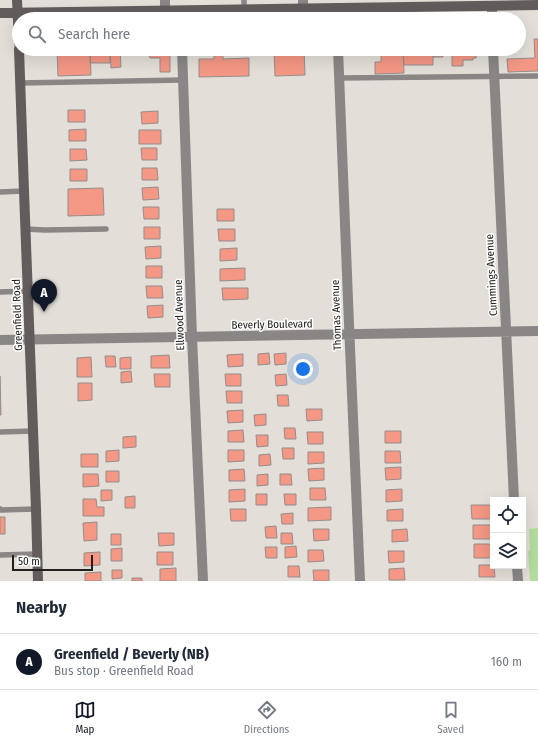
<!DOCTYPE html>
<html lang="en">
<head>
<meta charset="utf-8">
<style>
	body { margin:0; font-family:"Fira Sans Condensed",sans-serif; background:#f2f2f3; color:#1f2937 }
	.controls { position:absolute; right:12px; bottom:12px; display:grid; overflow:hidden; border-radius:0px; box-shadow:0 4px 16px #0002 }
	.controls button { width:36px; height:36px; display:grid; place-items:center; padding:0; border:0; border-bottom:1px solid #e0e1e3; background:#fff; color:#1f2937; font:20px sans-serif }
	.scale { position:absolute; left:12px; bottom:10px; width:81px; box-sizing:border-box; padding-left:4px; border:2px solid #22201e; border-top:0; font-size:11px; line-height:14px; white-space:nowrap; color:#22201e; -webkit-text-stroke:3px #fff; paint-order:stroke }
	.you { position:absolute; left:303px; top:369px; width:14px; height:14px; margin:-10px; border:3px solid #fff; border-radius:50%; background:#1a73e8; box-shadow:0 0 0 6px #1a73e833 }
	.badge { display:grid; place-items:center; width:26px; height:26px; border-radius:50%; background:#111827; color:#fff; font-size:13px; font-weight:700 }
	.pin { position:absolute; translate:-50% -33px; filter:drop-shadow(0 1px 2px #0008) }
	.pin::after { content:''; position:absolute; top:21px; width:14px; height:12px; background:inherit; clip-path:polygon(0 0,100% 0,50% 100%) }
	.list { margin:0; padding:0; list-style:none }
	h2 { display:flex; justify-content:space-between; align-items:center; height:52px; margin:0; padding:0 16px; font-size:17px }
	h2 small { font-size:13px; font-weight:400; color:#747a83 }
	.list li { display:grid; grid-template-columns:26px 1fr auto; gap:12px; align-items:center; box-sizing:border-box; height:56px; padding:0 16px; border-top:1px solid #e0e1e3 }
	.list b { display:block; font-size:15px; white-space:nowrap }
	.list p { margin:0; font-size:13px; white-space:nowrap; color:#747a83 }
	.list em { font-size:13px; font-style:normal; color:#747a83 }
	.icon { flex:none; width:22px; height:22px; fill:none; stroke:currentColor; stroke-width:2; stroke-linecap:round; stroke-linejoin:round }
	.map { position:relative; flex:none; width:538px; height:581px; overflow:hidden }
	.search { position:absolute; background:#fff; box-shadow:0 4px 16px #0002; left:12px; right:12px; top:12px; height:44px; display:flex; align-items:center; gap:10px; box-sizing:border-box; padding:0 14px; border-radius:22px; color:#747a83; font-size:15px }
	.sheet { height:108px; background:#fff }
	nav { display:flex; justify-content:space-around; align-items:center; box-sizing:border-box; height:56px; border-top:1px solid #e0e1e3; background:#fff; font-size:11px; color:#747a83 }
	nav a { display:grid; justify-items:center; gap:2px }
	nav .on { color:#111827 }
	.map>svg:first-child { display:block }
</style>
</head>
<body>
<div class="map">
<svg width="538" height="581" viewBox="0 0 538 581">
	<rect width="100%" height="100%" fill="#e3dfd8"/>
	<!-- green -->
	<path fill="#b5dd9f" d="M538 528V581H530L528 551 530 550 529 529Z"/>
	<!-- building -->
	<path fill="#f49785" stroke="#958d8b" d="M534 39H538V71L508 72 507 59 535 58Z
		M57 49H90L91 75 58 76Z
		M90 49H110V63H90Z
		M110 49H120L121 67 111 68Z
		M149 49H170V72H160V58H150Z
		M274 49H304L305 75 275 76Z
		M355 49H403L404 73 375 74V62H381V50L355 51Z
		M403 49H433V65H404Z
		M433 49H452V51H443V57H433Z
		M452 49H473V51H476V58H473V60H463V66H452Z
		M214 54H223V59L249 58V76L199 77V59H214Z
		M68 110H85V122H68Z
		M158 111V123L142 124 141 112Z
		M86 129V141H69V130Z
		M139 130H161V144H139Z
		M141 148H157V160H142Z
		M70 149H86L87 160 70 161Z
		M142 168H157L158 180H142Z
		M70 169H87V181H70Z
		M158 187 159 199 143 200 142 188Z
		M103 188 104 215 68 216V189Z
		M143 207H159V219H144Z
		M217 209H234V221H217Z
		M144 227H160V239H144Z
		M218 229H235V241H219Z
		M161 246V258L146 259 145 247Z
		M237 248V260L220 261V249Z
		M146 266H162V278H146Z
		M245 268V280L220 281V269Z
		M146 286H162L163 298H147Z
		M222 288H248V299L223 300Z
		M163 305V317L148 318 147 306Z
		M269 353 270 364 258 365V354Z
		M286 353V364L275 365 274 354Z
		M243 354V366L228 367 227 355Z
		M169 355 170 368H151V356Z
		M105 356H115L116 367H106Z
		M91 357 92 377H77V358Z
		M131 357V369H120V358Z
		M131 371 132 382 121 383V372Z
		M154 374H170V387H155Z
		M225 374H241V386H226Z
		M286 374 287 385 276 386 275 375Z
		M0 376 1 415H0Z
		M78 383H92V400L78 401Z
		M226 391H242V403H227Z
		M277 395H288L289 406H278Z
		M306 409H322V420L307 421Z
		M243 410V422L228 423 227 411Z
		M266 414V425L255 426 254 415Z
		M284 428H295L296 439H285Z
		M243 430 244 442H228V431Z
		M385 431H401V443H385Z
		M307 432H323V444H308Z
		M256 435H268V446L257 447Z
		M136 436V447L123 448V437Z
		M282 448H294V459H283Z
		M119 450V461L106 462V451Z
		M228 450H244V461L228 462Z
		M385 451H400L401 463H385Z
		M308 452H324V463L308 464Z
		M81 454H98V467H81Z
		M270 454 271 465 259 466V455Z
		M401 467V479L386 480 385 468Z
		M324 468V480L309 481 308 469Z
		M244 469 245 481H229V470Z
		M106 471H119V482H106Z
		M83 474H98L99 486 83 487Z
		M268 474V485L257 486V475Z
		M280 474H291L292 485H280Z
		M310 488H325L326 500H310Z
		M245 489V501L229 502V490Z
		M402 489V501L386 502V490Z
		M101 490H112V500L101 501Z
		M256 494H267V505H256Z
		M284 494H296V505H285Z
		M135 496V508H125V497Z
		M83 499H96L97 507H104V516H83Z
		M471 505H491V519H472Z
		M331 507V520L308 521V508Z
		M230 509H246V521H231Z
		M403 509V521H387V510Z
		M293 513V524H282L281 514Z
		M0 517H5V534H0Z
		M97 522V540L84 541 83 523Z
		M473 525H492V539H473Z
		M276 526 277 538H266L265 527Z
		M313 529H329V540L314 541Z
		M407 529 408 541 392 542V530Z
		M158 533H174V545L159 546Z
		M281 533H292L293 544H281Z
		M111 534H121V545H111Z
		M474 544H493V558H474Z
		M296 546 297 557 285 558V547Z
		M265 547H277V558H266Z
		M122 548V561H111V549Z
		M308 550H323L324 561 308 562Z
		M388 551H404V562L389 563Z
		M100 552V565L84 566V553Z
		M157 552H173V565H157Z
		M479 565H493V566H494L495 577H479Z
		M288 566H299L300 577H288Z
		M176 568V581H160V569Z
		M404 568 405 580H389V569Z
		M112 570H122V578L112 579Z
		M313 570H329V581H314Z
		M101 572V581H85V573Z
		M132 578H142V581H132Z"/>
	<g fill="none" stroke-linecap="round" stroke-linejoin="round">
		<!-- lane -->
		<path stroke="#8a8686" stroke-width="5.5" d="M244 0V9
			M339 78 538 76
			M20 83 183 80
			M0 192 24 191
			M25 229 45 230 106 229
			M0 292 28 291
			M0 432 33 431
			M0 509 1 510 36 509
			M0 555 37 554"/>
		<!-- street -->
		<path stroke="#8a8686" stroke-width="10" d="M165 0V10
			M303 0V8
			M492 6V19
			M336 8V19
			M182 49 192 337 203 581
			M338 49C345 226 352 404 360 581
			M493 49 514 500
			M0 340 538 331
			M517 566 518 581"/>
		<!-- secondary -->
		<path stroke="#625d5c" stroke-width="10" d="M17 0 19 43
			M0 13 538 5
			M19 49 24 191 36 509 38 581"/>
	</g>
	<g text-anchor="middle" stroke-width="3" stroke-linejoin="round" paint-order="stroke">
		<!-- street labels -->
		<g font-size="11" fill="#22201e" stroke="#fff">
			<text transform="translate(491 275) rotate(-93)" y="4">Cummings Avenue</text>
			<text transform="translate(17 315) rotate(-92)" y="4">Greenfield Road</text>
			<text transform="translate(179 315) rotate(-92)" y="4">Ellwood Avenue</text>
			<text transform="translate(336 315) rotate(-92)" y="4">Thomas Avenue</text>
			<text transform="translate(272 324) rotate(-1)" y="4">Beverly Boulevard</text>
		</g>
	</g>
</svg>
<div class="controls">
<button><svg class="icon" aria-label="locate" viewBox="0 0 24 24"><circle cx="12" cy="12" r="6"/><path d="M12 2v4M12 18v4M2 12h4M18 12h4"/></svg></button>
<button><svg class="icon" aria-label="layers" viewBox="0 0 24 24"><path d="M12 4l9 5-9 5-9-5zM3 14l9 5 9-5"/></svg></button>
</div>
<div class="scale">50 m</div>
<div class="you"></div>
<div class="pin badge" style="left:44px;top:312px">A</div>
<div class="search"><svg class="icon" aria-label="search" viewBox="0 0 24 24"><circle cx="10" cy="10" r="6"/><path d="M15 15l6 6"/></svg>Search here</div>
</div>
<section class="sheet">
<h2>Nearby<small></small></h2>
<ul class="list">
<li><span class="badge">A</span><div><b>Greenfield / Beverly (NB)</b><p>Bus stop · Greenfield Road</p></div><em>160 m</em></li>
</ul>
</section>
<nav>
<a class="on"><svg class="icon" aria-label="map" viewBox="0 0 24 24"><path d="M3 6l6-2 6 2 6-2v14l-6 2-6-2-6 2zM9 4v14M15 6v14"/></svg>Map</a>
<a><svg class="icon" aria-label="directions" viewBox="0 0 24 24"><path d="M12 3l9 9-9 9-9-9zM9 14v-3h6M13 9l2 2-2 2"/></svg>Directions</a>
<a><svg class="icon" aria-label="saved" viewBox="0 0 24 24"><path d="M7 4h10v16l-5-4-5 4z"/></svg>Saved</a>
</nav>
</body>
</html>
